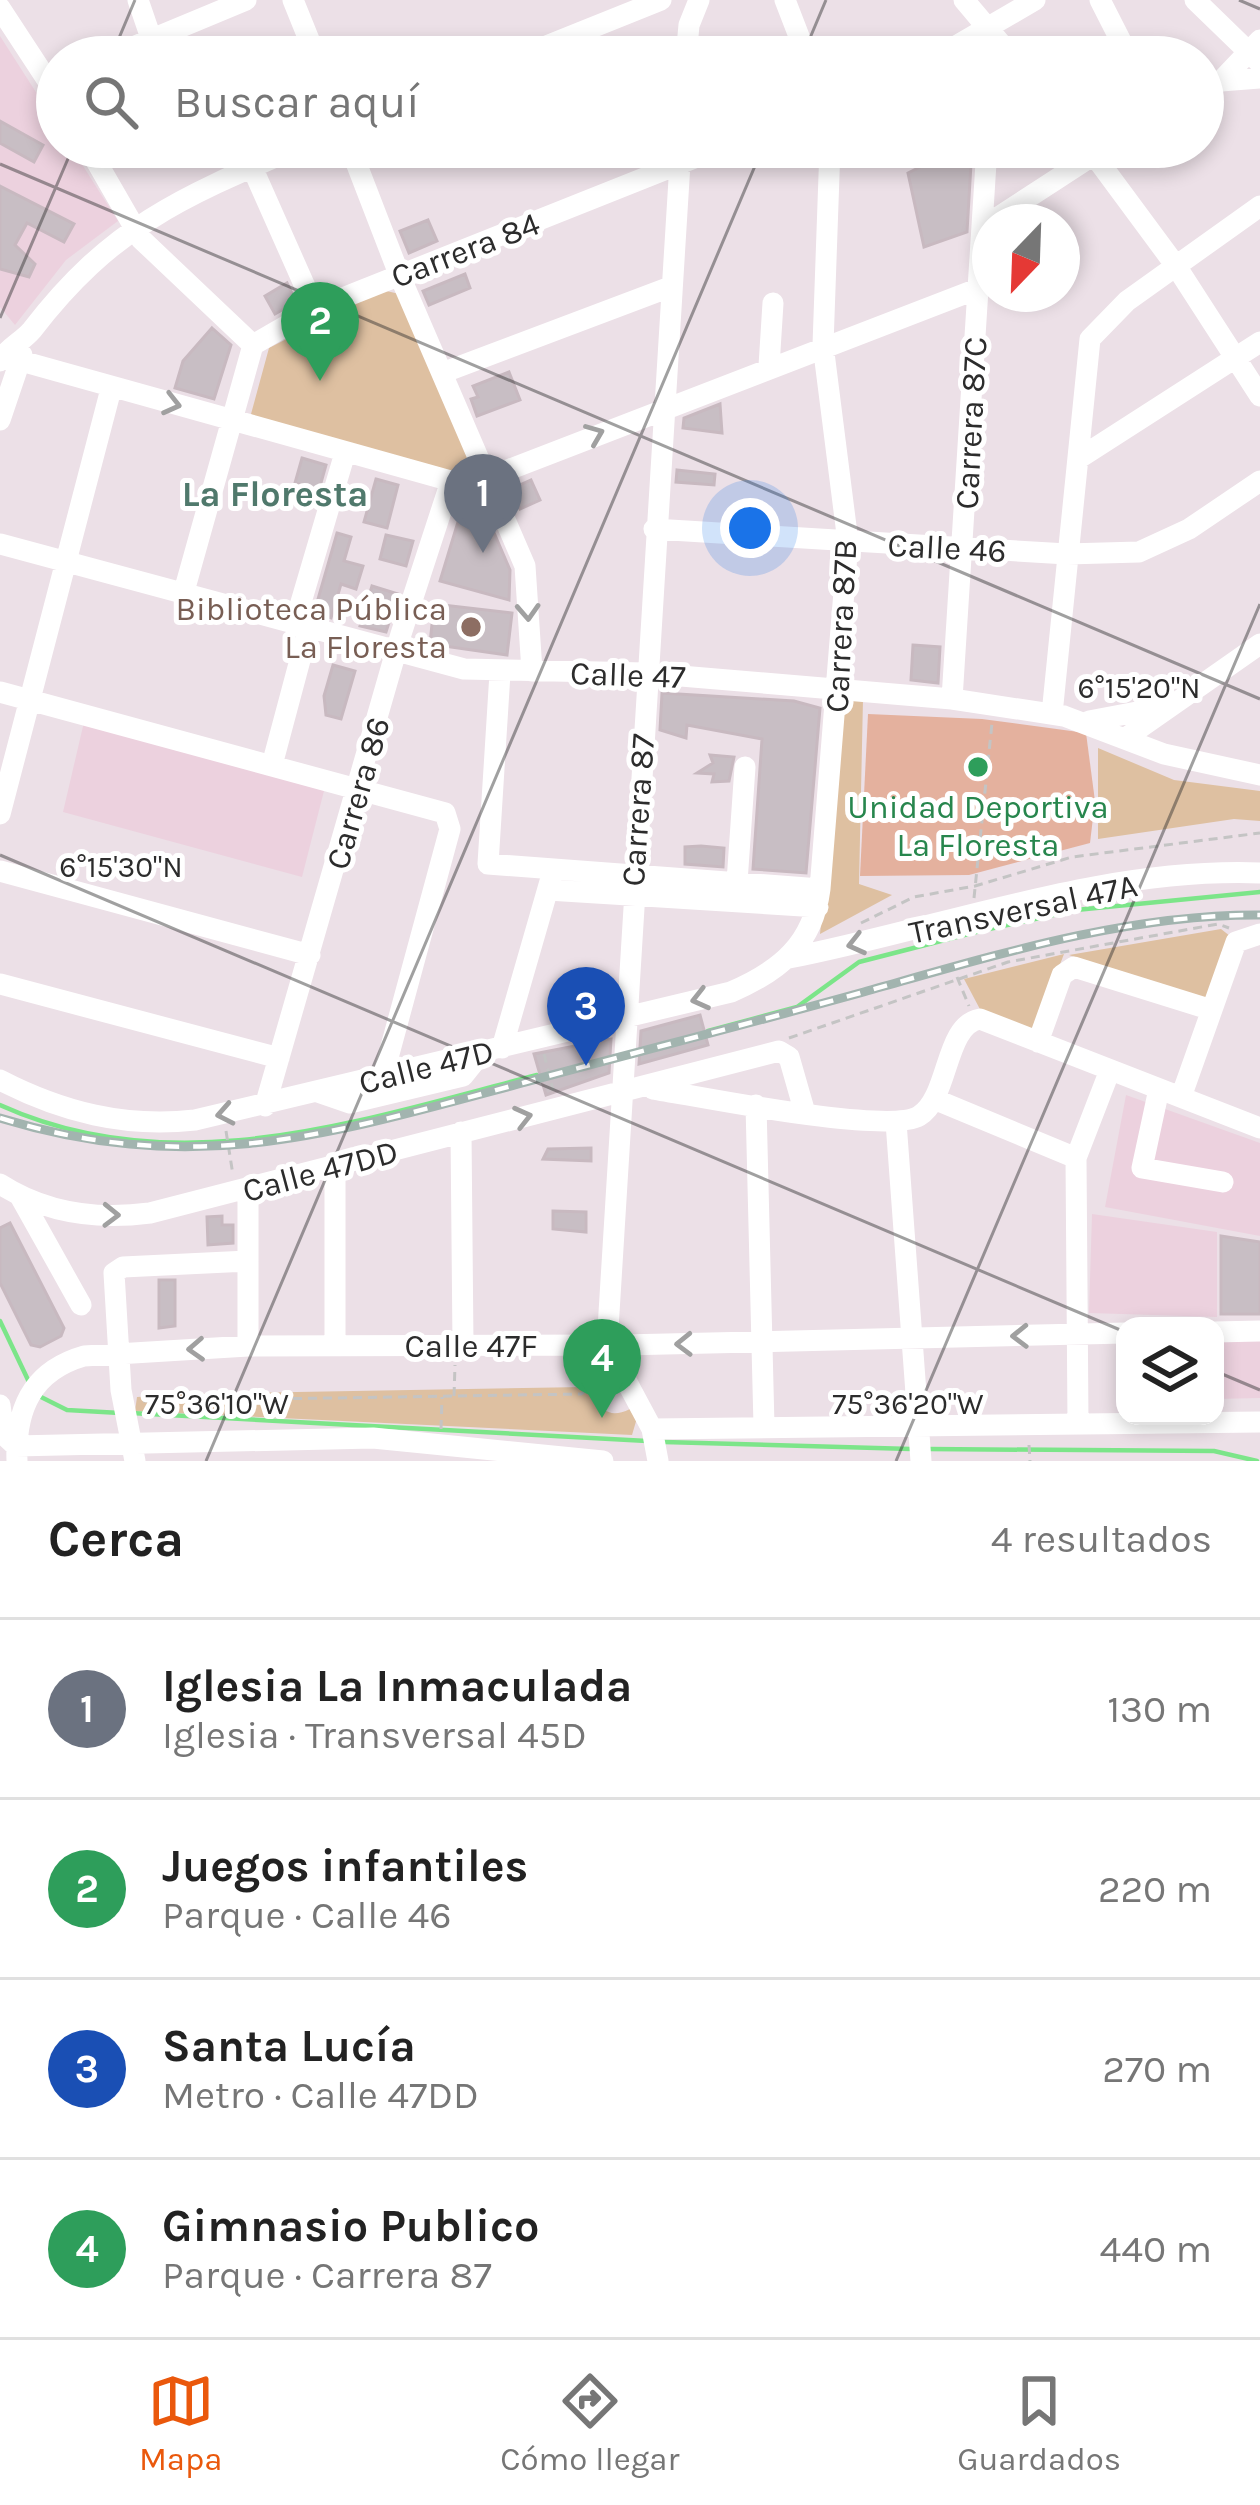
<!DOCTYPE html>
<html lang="es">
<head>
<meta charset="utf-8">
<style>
	body { margin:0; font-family:Karla,sans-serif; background:#f2f2f2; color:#222 }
	.controls { position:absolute; right:36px; bottom:36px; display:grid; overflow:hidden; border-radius:24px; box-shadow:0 6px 18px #0003 }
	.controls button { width:108px; height:108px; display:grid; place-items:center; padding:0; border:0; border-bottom:3px solid #e0e0e0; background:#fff; color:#222; font:60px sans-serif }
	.compass { position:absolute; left:972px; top:204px; width:108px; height:108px; border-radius:50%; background:#fff; box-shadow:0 6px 18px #0003; rotate:203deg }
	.you { position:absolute; left:750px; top:528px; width:42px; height:42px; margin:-30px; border:9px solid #fff; border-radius:50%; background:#1a73e8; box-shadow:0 0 0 18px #1a73e833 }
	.badge { display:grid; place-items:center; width:78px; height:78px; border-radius:50%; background:#ea580c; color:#fff; font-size:39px; font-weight:700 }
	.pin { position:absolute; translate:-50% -99px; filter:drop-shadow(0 3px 6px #0008) }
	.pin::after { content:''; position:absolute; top:63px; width:42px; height:36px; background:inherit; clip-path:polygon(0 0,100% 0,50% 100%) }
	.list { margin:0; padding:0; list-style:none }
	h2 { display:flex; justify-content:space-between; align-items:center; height:156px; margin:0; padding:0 48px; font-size:51px }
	h2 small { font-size:39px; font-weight:400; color:#767676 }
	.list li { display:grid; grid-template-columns:78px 1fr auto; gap:36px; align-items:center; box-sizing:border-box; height:180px; padding:0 48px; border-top:3px solid #e0e0e0 }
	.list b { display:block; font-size:45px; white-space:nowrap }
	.list p { margin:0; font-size:39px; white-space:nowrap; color:#767676 }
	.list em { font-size:39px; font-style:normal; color:#767676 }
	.icon { flex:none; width:66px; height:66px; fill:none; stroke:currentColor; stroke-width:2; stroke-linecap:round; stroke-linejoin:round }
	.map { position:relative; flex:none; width:1260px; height:1461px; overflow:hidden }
	.search { position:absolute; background:#fff; box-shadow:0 6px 18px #0003; left:36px; right:36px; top:36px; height:132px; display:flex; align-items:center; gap:30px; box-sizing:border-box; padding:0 42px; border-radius:66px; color:#767676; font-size:45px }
	.sheet { height:876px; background:#fff }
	nav { display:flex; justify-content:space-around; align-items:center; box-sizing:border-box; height:168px; border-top:3px solid #e0e0e0; background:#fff; font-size:33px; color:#767676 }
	nav a { display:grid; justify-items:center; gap:6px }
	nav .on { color:#ea580c }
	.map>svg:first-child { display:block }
</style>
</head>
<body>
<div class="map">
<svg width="1260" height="1461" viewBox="0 0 1260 1461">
	<rect width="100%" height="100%" fill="#ece0e7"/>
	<!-- education -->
	<path fill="#ecd1de" d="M0 36 57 125V147H71L118 221 66 260 15 325 0 307Z
		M84 722 326 783 302 877 63 812Z
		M1126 1095 1260 1143V1236L1105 1207Z
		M1092 1214 1217 1232V1317L1089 1313Z
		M1260 1339V1398L1215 1399V1340Z"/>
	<!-- green -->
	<path fill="#dec0a1" d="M382 290 404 295 475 464 465 477 257 420 251 414 269 348Z
		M843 695 863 699 859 884 892 895 820 934Z
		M1098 748 1174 780 1260 791V821L1234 819 1098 839Z
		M1221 929 1230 936 1209 1003 1069 955Z
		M1064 954 1034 1033 982 1013 964 979Z
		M602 1368 612 1380 592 1397C604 1412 611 1418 630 1409L637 1418 632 1435 135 1411 137 1397 187 1394 585 1387 586 1371Z"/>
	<!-- pitch -->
	<path fill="#e4b19e" d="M868 714 982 719 1086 733 1095 801 1090 843 969 875 860 876Z"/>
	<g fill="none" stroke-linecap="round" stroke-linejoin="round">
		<!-- stream -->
		<path stroke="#7ce589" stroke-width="4.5" d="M708 1031 797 1007 859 962 980 931 1076 910 1260 892
			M0 1105C176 1185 361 1120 537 1075
			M0 1321 29 1382
			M39 1396 67 1410 120 1413
			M131 1413 647 1441
			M664 1442 911 1449
			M928 1449 1214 1451 1257 1461"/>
	</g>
	<!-- building -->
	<path fill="#c8bec4" stroke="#c8b9c0" stroke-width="3" d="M0 121 43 145 34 162 0 143Z
		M960 147H972L967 232 924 247 908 173Z
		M0 186 74 224 64 242 27 223 15 245 35 264 29 277 0 269Z
		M428 220 437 241 409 253 400 231Z
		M465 274 470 288 429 305 423 291Z
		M287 283 296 302 275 314 265 296Z
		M212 328 231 345 214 399 175 388 183 361Z
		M509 372 520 400 477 416 471 399 478 397 473 386Z
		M720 404 722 433 683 428 684 418Z
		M302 458 326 465 319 490 295 483Z
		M677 470 715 474 714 485 676 482Z
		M376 479 398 485 387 528 364 522Z
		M531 480 540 500 520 509 511 489Z
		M461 512 482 517 492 528 510 570 509 600 440 581Z
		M337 533 351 537 344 561 363 566 356 589 341 584 331 618 314 613Z
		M386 535 413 541 406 566 380 559Z
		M372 586 398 594 386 632 360 626Z
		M434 604 512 613 507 655 430 644Z
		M913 645 940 647 938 683 911 680Z
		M333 665 355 671 341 719 326 715 324 696Z
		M662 693 794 701 820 708 806 873 753 869 762 739 687 725 686 738 660 730Z
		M710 755 734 757 729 781 712 782 714 774 697 773 713 763Z
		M701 846 724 848 723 867 685 864V847Z
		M700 1015 708 1045 639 1064 641 1031Z
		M611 1039 609 1073 546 1095 534 1054Z
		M591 1148V1161L543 1159 548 1149Z
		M553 1211 586 1212V1232L553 1229Z
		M222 1216V1225H233V1243L208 1245 207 1217Z
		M10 1223 64 1328 61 1336 40 1347 31 1345 0 1283V1228Z
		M1221 1236 1260 1242V1314H1221Z
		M159 1280H175V1326L159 1328Z"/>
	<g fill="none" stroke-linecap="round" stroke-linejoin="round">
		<!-- path -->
		<path stroke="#c4c4c4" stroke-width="3" stroke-dasharray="9 6" stroke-linecap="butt" d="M974 898 992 723
			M861 923 914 897 975 886 1072 857 1260 833
			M957 977 969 1006
			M789 1038 1008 962 1218 924 1229 928
			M544 1054 553 1090
			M226 1131 233 1175
			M454 1396 455 1365
			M143 1401 581 1394 603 1380
			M441 1429 442 1397
			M1029 1445 1030 1461"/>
		<!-- minor -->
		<path stroke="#fff" stroke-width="21" d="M138 0 151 38
			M293 0 316 57
			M785 0 807 57
			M964 0 1012 57
			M1100 0 1129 57
			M1195 0 1260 63
			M0 8 57 95
			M109 57 246 0
			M519 57 661 0
			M686 57 689 25 699 0
			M937 57 1035 0
			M1221 81 1260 78
			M1203 91 1221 81 1260 40
			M88 147 141 239 253 345
			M350 147 399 274 525 566 532 671
			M1088 147 1176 266 1260 396
			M252 167 315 309
			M983 227 1106 147
			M0 355 451 481 487 478 977 289
			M0 361C7 348 22 342 32 330 112 226 182 197 299 147
			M769 366 773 303
			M442 373 670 287
			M0 420 22 355 17 349
			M1078 459 1260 342
			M654 529 1067 554 1139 552 1189 529 1260 481
			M0 544 464 669 645 673 952 699 1064 716 1164 754 1260 775
			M183 595 253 345 315 309 722 147
			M294 626 345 453
			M500 673 488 864 820 889
			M0 692 445 813 450 829 383 1076
			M952 699 987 147
			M1052 714 1090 339 1127 301 1260 206
			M1089 721 1158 708
			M1127 737 1260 644
			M272 765 308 630
			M0 814 111 389
			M0 871 310 955
			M737 882 745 767
			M548 890 818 907
			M789 958C943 928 1100 867 1260 873
			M0 984 279 1058
			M1038 1042 1062 975 1074 967 1212 1010
			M502 1048 551 878
			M0 1080C62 1112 125 1128 195 1120L731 992C780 971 813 944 820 889L848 542 823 345 830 147
			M653 1089C698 1096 887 1135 919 1116 950 1097 944 1025 980 1019L1260 1128
			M1159 1089 1142 1168 1223 1182
			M318 1092 350 1103 463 1076 483 1051
			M1181 1097 1236 942 1260 934
			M934 1099 1076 1158
			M756 1105 764 1426
			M265 1106 401 634 451 481
			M896 1122 921 1461
			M461 1132 463 1345
			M335 1166V1345
			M0 1184C45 1213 97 1220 150 1213L779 1051 789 1057 805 1113
			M20 1196 81 1305
			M1215 1332 1260 1331
			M248 1346V1189
			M0 1405 4 1435 16 1446
			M1078 1422 1076 1158 1110 1070
			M652 1429 1260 1422
			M16 1446 373 1438 603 1461
			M17 1461C15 1409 32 1371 84 1356L248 1346 623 1345 1125 1333
			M135 1461 121 1390 114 1273 123 1267 248 1261
			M658 1461 652 1429 607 1345 681 147"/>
		<defs>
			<path id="rail" d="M0 1118C197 1178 335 1133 526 1082 637 1052 748 1024 860 993 989 957 1124 914 1260 915"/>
		</defs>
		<!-- rail casing -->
		<use href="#rail" stroke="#a2b4af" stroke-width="9"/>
		<!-- rail -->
		<use href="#rail" stroke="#fff" stroke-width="4.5" stroke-dasharray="14" stroke-linecap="butt"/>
	</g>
	<!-- one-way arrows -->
	<defs><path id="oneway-chevron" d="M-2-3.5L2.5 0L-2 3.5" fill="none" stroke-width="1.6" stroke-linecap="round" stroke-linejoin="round" transform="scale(3)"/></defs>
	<g stroke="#a0a0a0">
		<use href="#oneway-chevron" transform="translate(172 404) rotate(14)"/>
		<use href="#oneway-chevron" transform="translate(595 434) rotate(-22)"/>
		<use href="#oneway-chevron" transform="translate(528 612) rotate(87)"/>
		<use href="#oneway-chevron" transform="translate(856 944) rotate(166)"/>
		<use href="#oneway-chevron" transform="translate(700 999) rotate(166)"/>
		<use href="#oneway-chevron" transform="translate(225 1114) rotate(169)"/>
		<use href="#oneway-chevron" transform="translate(523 1117) rotate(-14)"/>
		<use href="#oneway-chevron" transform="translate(111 1215) rotate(1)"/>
		<use href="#oneway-chevron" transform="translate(1020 1336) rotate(179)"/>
		<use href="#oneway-chevron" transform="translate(684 1344) rotate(179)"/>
		<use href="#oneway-chevron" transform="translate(196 1349) rotate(177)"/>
	</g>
	<!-- ticks -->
	<path fill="none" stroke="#2c2c2c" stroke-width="3" stroke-opacity="0.45" d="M1239 0 1260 9M111 57 135 0M802 57 826 0M0 164 1260 699M0 318 73 147M0 855 1125 1332M1215 1371 1260 1390M206 1461 763 147M896 1461 1260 604"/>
	<!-- markers -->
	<circle fill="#8d6e63" stroke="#fff" stroke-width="4.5" cx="471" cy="627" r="12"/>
	<circle fill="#2e9e5b" stroke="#fff" stroke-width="4.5" cx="978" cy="767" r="12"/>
	<g text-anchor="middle" stroke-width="10" stroke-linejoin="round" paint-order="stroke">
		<!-- street labels -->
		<g font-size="33" fill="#2c2c2c" stroke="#fff">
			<text transform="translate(465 249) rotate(-21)" y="12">Carrera 84</text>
			<text transform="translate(970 423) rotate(-87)" y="12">Carrera 87C</text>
			<text transform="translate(947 547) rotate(3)" y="12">Calle 46</text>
			<text transform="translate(840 626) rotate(-87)" y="12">Carrera 87B</text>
			<text transform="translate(628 674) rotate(2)" y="12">Calle 47</text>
			<text transform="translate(357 793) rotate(-74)" y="12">Carrera 86</text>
			<text transform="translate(637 810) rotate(-86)" y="12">Carrera 87</text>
			<text transform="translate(1023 908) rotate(-12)" y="12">Transversal 47A</text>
			<text transform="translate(426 1066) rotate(-14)" y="12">Calle 47D</text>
			<text transform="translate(320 1170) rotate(-15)" y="12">Calle 47DD</text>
			<text x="471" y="1357">Calle 47F</text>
		</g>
		<!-- education labels -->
		<g font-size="33" fill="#785e54" stroke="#fff" text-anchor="end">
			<text x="447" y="620">Biblioteca Pública<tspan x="447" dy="38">La Floresta</tspan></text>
		</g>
		<!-- leisure labels -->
		<g font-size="33" fill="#27864d" stroke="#fff">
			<text x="978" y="818">Unidad Deportiva<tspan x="978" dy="38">La Floresta</tspan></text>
		</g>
		<!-- neighbourhood labels -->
		<g font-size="36" font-weight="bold" fill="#50796c" stroke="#fff">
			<text x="275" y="506">La Floresta</text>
		</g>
	</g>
	<g font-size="30" text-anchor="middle" fill="#2c2c2c" stroke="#fff" stroke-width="10" stroke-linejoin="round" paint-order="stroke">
		<text x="1139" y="698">6°15'20"N</text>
		<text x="121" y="877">6°15'30"N</text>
		<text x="217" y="1414">75°36'10"W</text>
		<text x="908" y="1414">75°36'20"W</text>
	</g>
</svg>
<div class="controls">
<button><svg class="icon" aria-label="layers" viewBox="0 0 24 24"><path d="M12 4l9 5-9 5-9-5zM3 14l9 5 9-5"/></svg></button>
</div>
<svg class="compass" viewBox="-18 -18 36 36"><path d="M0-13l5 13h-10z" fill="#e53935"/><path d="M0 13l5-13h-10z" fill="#767676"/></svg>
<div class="you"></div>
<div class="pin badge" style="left:483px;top:553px;background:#6b7280">1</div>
<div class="pin badge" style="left:320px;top:381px;background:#2e9e5b">2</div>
<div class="pin badge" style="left:586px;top:1066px;background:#1a4fb4">3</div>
<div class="pin badge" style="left:602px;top:1418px;background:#2e9e5b">4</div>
<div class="search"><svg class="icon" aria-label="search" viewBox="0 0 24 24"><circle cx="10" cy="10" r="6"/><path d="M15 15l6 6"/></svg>Buscar aquí</div>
</div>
<section class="sheet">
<h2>Cerca<small>4 resultados</small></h2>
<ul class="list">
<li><span class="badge" style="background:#6b7280">1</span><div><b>Iglesia La Inmaculada</b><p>Iglesia · Transversal 45D</p></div><em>130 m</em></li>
<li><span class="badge" style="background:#2e9e5b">2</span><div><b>Juegos infantiles</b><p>Parque · Calle 46</p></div><em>220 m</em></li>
<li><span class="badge" style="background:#1a4fb4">3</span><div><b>Santa Lucía</b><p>Metro · Calle 47DD</p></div><em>270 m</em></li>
<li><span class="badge" style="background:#2e9e5b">4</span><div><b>Gimnasio Publico</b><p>Parque · Carrera 87</p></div><em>440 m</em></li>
</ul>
</section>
<nav>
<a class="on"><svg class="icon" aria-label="map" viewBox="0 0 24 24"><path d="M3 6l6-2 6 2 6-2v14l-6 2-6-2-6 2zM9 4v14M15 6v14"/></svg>Mapa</a>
<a><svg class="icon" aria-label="directions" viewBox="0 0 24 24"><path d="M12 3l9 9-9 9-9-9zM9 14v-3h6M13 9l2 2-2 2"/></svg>Cómo llegar</a>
<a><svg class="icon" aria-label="saved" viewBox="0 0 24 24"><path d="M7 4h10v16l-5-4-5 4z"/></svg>Guardados</a>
</nav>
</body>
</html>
